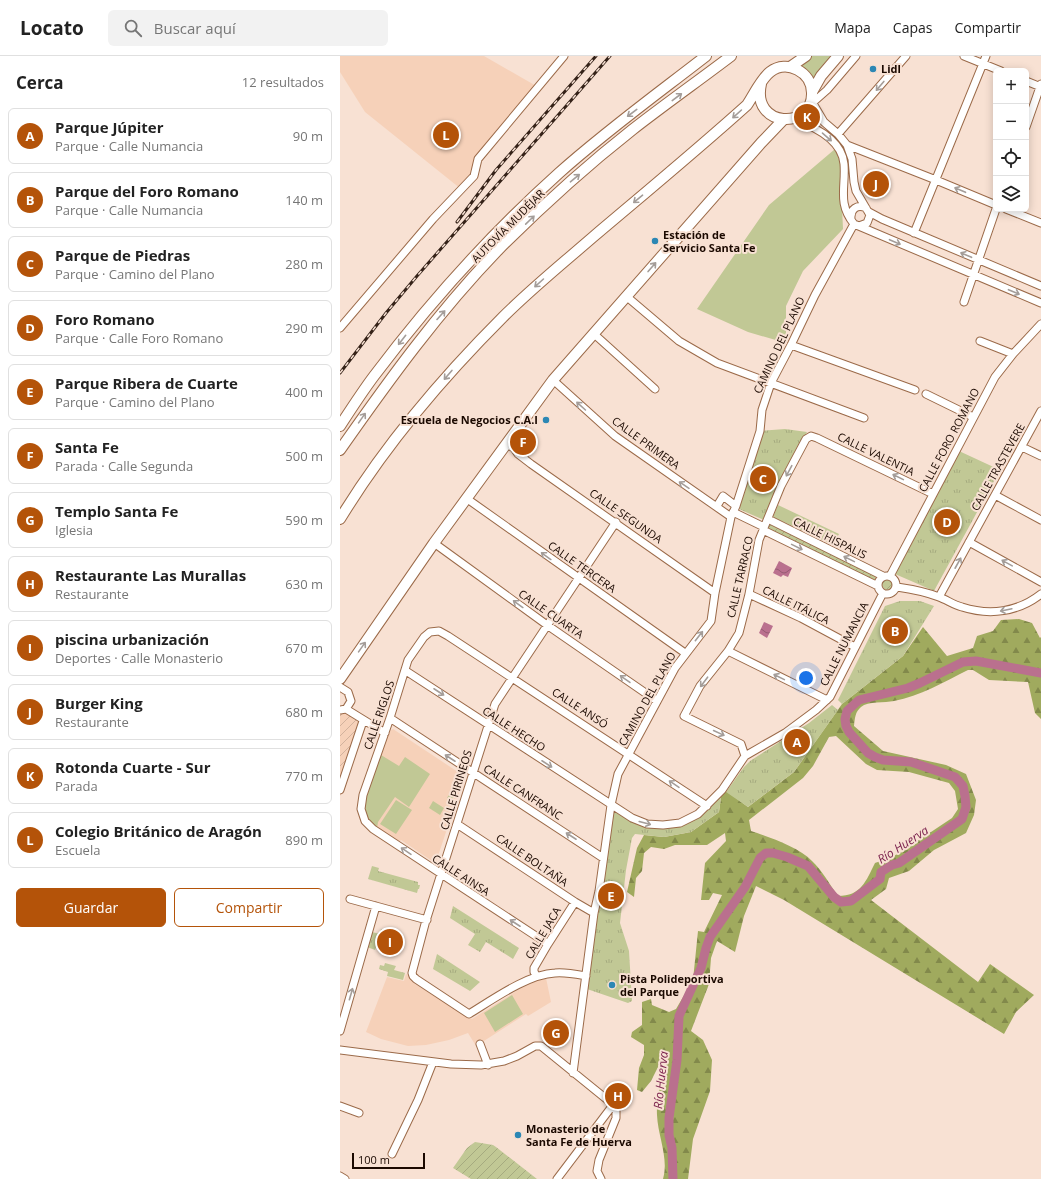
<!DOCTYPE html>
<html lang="es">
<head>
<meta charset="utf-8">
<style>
	body { margin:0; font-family:"Open Sans",sans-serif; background:#f2f2f2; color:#222 }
	.controls { position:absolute; right:12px; top:12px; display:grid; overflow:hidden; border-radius:6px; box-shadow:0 2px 10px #0003 }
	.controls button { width:36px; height:36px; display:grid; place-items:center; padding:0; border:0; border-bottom:1px solid #e0e0e0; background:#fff; color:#222; font:20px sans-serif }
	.scale { position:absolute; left:12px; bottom:10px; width:73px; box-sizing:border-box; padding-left:4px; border:2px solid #1b0900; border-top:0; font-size:11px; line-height:14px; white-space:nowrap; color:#1b0900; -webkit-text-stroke:3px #f8e1d3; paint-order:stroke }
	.you { position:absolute; left:466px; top:622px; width:14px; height:14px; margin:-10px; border:3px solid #fff; border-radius:50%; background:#1a73e8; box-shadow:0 0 0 6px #1a73e833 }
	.badge { display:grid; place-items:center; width:26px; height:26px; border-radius:50%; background:#b45309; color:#fff; font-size:13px; font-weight:700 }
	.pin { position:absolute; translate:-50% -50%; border:2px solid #fff; box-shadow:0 1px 4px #0006 }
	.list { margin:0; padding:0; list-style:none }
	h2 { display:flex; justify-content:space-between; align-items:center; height:52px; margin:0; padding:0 16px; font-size:17px }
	h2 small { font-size:13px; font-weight:400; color:#767676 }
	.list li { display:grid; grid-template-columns:26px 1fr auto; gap:12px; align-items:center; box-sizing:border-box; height:56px; margin:0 8px 8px; padding:0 8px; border:1px solid #e0e0e0; border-radius:6px }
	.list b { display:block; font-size:15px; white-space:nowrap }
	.list p { margin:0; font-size:13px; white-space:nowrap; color:#767676 }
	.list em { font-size:13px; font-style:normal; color:#767676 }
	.actions { display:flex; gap:8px; padding:12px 16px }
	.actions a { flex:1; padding:9px 0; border:1px solid #b45309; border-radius:6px; text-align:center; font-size:14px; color:#b45309 }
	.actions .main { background:#b45309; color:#fff }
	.icon { flex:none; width:22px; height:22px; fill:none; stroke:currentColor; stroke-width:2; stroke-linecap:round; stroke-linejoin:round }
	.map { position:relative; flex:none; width:701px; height:1123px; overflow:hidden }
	header { display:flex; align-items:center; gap:24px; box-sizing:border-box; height:56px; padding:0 20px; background:#fff; border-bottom:1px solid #e0e0e0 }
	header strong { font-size:19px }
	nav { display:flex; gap:22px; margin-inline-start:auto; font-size:14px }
	.search { width:280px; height:36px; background:#f2f2f2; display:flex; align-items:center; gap:10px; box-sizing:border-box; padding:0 14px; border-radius:6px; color:#767676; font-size:15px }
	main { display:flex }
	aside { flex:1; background:#fff }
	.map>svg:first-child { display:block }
</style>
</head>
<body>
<header>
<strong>Locato</strong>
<div class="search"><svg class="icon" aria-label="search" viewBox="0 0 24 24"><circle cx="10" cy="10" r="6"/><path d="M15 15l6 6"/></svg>Buscar aquí</div>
<nav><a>Mapa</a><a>Capas</a><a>Compartir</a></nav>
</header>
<main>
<aside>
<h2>Cerca<small>12 resultados</small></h2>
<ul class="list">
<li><span class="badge">A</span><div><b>Parque Júpiter</b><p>Parque · Calle Numancia</p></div><em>90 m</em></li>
<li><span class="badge">B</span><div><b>Parque del Foro Romano</b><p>Parque · Calle Numancia</p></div><em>140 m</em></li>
<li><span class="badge">C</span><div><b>Parque de Piedras</b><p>Parque · Camino del Plano</p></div><em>280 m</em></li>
<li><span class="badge">D</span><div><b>Foro Romano</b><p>Parque · Calle Foro Romano</p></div><em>290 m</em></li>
<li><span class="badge">E</span><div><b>Parque Ribera de Cuarte</b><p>Parque · Camino del Plano</p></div><em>400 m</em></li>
<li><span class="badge">F</span><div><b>Santa Fe</b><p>Parada · Calle Segunda</p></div><em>500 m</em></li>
<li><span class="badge">G</span><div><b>Templo Santa Fe</b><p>Iglesia</p></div><em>590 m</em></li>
<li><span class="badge">H</span><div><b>Restaurante Las Murallas</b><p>Restaurante</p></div><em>630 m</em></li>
<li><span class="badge">I</span><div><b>piscina urbanización</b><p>Deportes · Calle Monasterio</p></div><em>670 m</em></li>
<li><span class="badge">J</span><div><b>Burger King</b><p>Restaurante</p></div><em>680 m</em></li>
<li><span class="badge">K</span><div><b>Rotonda Cuarte - Sur</b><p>Parada</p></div><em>770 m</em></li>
<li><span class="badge">L</span><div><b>Colegio Británico de Aragón</b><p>Escuela</p></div><em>890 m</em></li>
</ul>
<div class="actions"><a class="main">Guardar</a><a>Compartir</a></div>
</aside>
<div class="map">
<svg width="701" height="1123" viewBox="0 0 701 1123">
	<defs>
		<pattern id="industrial-furrows" width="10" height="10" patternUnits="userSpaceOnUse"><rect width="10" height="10" fill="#f6d1b9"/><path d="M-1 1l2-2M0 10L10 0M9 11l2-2" fill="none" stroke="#d2b29d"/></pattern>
		<pattern id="forest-firs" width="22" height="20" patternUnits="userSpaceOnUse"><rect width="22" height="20" fill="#a0aa5e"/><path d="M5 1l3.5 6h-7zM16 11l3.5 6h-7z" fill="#82894b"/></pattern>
		<pattern id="park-tufts" width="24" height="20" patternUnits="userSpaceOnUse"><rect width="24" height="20" fill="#c1c895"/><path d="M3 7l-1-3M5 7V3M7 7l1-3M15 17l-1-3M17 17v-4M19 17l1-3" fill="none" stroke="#a5aa7f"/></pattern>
		<pattern id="garden-furrows" width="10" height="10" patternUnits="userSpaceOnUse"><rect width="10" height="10" fill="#c1c895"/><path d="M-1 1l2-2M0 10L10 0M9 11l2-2" fill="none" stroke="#a5aa7f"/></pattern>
		<pattern id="water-waves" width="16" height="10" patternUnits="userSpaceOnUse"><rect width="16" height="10" fill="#ba708e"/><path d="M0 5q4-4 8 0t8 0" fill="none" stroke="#965a72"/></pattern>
	</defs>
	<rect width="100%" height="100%" fill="#f8e1d3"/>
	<!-- built -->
	<path fill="#f6d1b9" d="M0 0H144L198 31 138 103 134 120 121 133 25 56 0 16Z
		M53 673 124 720 120 727 121 731 96 806 95 807 61 784 59 786 37 772 24 744 48 676Z
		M66 918 70 920 75 928 132 963 178 934 200 923 206 922 211 946 188 960 186 958 136 990 128 977 109 984 86 989 68 990 41 983 26 976 47 921 64 925Z"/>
	<!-- industrial -->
	<path fill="url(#industrial-furrows)" d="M0 652 25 668 0 740Z"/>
	<!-- grass -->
	<path fill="#c1c895" d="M471 0H493L472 24 460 10Z
		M495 93 500 106 503 173 463 215 446 250V287L408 276 357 253 429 149Z
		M438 449 499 478 493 489 433 461Z
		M41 699 59 710 65 701 90 718 69 751 55 741 38 766 37 772C28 763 23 757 24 744Z
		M56 744 72 754 56 778 40 768Z
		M172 939 183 958 155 976 144 957Z"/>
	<!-- forest -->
	<path fill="url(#forest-firs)" fill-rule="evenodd" d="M679 563 692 567 700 582 701 581V663L695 657 688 626 649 624 633 614H628C604 626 580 640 554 645 545 647 528 645 521 651 515 656 515 662 514 670L543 695 606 709 626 718 636 744 634 759 626 777 594 794 569 815 549 822 546 833 531 844 638 926 650 908 694 939 676 956 664 978 444 844 416 830 404 860 395 896 377 885 371 902 369 928 351 975 363 984 372 1004 370 1035 353 1083 348 1123H323C329 1102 318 1081 317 1059 316 1040 322 1023 327 1005L323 1001 311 1025 302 1036 297 1034 299 1012 304 999V989L291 981 292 976 302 969V946L311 943 312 949 329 956 336 953 353 924 358 875 364 876 382 839 373 837 369 844H361L365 807 386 785 385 777 367 789H335L324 793 311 791 304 797 302 815 296 822 294 841 287 836 297 792 304 779 324 781 351 776 379 756 382 734 388 736 408 751 454 716 502 648 563 600 583 571 607 600 633 592 637 580 653 575 661 564ZM496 680 526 708 537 714 569 716 609 727 615 735 618 753 612 762 564 794 552 801 535 807C526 825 521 840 498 840 490 829 482 814 472 805 459 791 429 781 411 775L409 764 463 722 473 710 489 681Z"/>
	<!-- park -->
	<path fill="url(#park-tufts)" d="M445 373 467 376 446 413 424 464 401 454 397 450 420 375Z
		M619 395 660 414 594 535 555 518Z
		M560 545H580L594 550 563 600 502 648 498 644 545 550Z
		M492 649 498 654 454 716 408 751 386 736 404 711 410 705 469 667Z
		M116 728 121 731 111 745 107 742Z
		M382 734 379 756 351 776 324 781 295 778 292 782 286 814 280 867 289 895 292 945 288 947 244 932 271 749 307 768 350 763Z
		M93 745 104 752 100 759 89 752Z
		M32 810 39 812 38 815 78 826V829H80L79 833H78L77 837 28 823Z
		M113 850 179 892 173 903 146 886 140 896 128 889 135 878 110 862Z
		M41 873 60 879 56 895 37 889 35 894 27 891 32 876 40 878Z
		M97 898 140 926 130 935 93 913Z
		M45 907 56 910 54 914 65 917 63 924 47 920 48 916 39 913 40 909 44 910Z"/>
	<!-- garden -->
	<path fill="url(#garden-furrows)" d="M433 467 536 520 534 525 427 472V470Z
		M542 528a6 6 0 1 1 12 0a6 6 0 1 1-12 0Z
		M135 1086 153 1089 156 1091 197 1123H131L113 1112 127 1092Z"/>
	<!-- water -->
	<path fill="url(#water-waves)" d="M439 505 452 512 448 521 443 519 441 521 433 517Z
		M424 566 433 570 427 582 419 577Z
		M54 881 57 882 54 891 44 888 46 882 53 883Z"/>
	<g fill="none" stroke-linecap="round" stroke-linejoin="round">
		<!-- river -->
		<path stroke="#ba708e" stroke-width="9" d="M333 1123 332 1092 329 1079V1062L337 1004 339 960 361 912 366 892 370 881 405 831 420 802 426 797H433L447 801 468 810 494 841 501 846 511 845 540 823 541 816 552 809 559 807 622 763 626 751 625 740 623 730 615 721 571 706 543 704 535 701 528 697 509 676 506 670 505 663 507 655 519 644 568 632 580 627 623 606 636 605 701 617"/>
		<defs>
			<path id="minor" d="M624 0 661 15
				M686 25 701 31
				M471 44 484 66 498 78 507 89 512 103 514 126 516 135 530 159 527 167 519 170
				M470 49 487 34 516 0
				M453 63C473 70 502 83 504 108 506 131 497 147 514 168L701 247
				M686 71 701 28
				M498 78 566 0
				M507 89 596 124 656 149
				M666 153 701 167
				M529 156 542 163 701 230
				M511 163C510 153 517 148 526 152
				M574 177 646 0
				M286 240 339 285 377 307 524 362
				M624 246 656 153
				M0 272 93 163 134 120 138 103 224 0
				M253 277 315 333
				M640 285 673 298
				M451 289 575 334
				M213 324 275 380 391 461
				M586 338 633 361
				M173 378C179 386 185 391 184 402
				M166 388 174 392 178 398 191 408 375 537
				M682 391 701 400
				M655 439 701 464
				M126 442 345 597
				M377 450 383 440 396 450
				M393 456 424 471
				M428 463 543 520
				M423 474 538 530
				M629 486 701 526
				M94 487 207 569 317 645
				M538 529a9 9 0 1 1 18 0a9 9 0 1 1-18 0Z
				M550 520 655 321 673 298 701 268
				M557 531C571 533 586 536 599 541 607 544 614 549 622 551 650 560 678 556 701 538
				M409 538 461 562 515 591
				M599 541 701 355
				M388 595 487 644
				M66 615 292 762 307 768 323 769 340 767 358 758 382 734 405 700 445 677 476 654 490 641 543 537
				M0 631 8 636 11 645 6 653 0 654
				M6 653 45 677
				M50 662 263 802
				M405 700 401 688 344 660 360 630 388 595 399 577 409 538 419 484 441 430 466 383 471 380 477 382 593 438
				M0 734 23 665
				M117 768 235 846 254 857
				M10 843 87 864
				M208 888 33 773 25 765 21 753 23 739 50 662 68 604 84 581 90 576 99 575 108 580 367 750
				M197 920 194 916V912L208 888 235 846
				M246 920C235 918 225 916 215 917 188 918 152 944 129 958L76 923 73 920 72 917 85 868 155 648 276 466
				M0 975 36 850
				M140 988 148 1009
				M0 994 111 1008 141 1009 164 1005 177 1000 195 990H201L270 1046 276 1055V1062L259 1104 257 1115 261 1123
				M233 1017 254 857 259 835 271 749 278 718 335 612 371 565 375 537 391 461 396 450 420 375 422 354 431 327 451 289 475 239 514 168
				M0 1050 19 1057
				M52 1098 78 1044 93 1006
				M0 1120 5 1123
				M217 1123 273 1049"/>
			<path id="highway" d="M450 11 466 0
				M472 36 481 20 498 0
				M0 370C11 353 22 336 34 320 89 247 151 178 219 117 266 75 317 38 366 0
				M0 394C49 324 99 255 159 193 201 151 245 111 292 74 324 49 358 25 391 0
				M0 463C45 389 102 322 163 261 191 233 223 207 253 181 305 137 357 94 407 49 413 40 421 23 430 16 447 3 472 16 472 37 473 74 411 72 421 28
				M0 623 94 487 213 324 421 87 443 64"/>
		</defs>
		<!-- minor casing -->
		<use href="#minor" stroke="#9b6a49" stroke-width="9"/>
		<!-- highway casing -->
		<use href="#highway" stroke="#9b6a49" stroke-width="12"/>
		<!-- minor -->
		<use href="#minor" stroke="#fff" stroke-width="7"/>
		<!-- highway -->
		<use href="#highway" stroke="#fff" stroke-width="10"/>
		<defs>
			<path id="rail" d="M117 166 156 114 256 0
				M0 317 46 257 77 220 270 0"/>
		</defs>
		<!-- rail casing -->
		<use href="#rail" stroke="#352218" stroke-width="3"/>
		<!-- rail -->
		<use href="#rail" stroke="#f8e1d3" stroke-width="1.5" stroke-dasharray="4.5" stroke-linecap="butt"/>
	</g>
	<!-- one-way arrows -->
	<defs><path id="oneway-shaft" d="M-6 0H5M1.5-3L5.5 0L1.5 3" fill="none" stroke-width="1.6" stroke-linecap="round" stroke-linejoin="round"/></defs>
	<g stroke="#a49d99">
		<use href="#oneway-shaft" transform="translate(540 30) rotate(130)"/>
		<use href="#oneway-shaft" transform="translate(337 41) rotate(-37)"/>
		<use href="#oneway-shaft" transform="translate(292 57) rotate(143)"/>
		<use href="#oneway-shaft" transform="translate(397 58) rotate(138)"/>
		<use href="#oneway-shaft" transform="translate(487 81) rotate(41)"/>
		<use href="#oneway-shaft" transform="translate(235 122) rotate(-40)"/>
		<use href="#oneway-shaft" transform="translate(620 134) rotate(-157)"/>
		<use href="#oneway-shaft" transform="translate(298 143) rotate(140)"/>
		<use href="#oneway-shaft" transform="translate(190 164) rotate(-44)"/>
		<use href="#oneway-shaft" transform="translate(555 186) rotate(23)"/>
		<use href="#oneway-shaft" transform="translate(626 199) rotate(-157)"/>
		<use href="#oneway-shaft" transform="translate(312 211) rotate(-49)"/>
		<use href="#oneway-shaft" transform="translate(199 227) rotate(138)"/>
		<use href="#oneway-shaft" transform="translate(674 236) rotate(23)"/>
		<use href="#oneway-shaft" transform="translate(101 259) rotate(-48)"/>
		<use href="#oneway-shaft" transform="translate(62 284) rotate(128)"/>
		<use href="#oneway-shaft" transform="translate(108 319) rotate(131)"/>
		<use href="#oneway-shaft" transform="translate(241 350) rotate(-138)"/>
		<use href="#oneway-shaft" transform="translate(22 362) rotate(-55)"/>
		<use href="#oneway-shaft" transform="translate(449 415) rotate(118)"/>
		<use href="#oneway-shaft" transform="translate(558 421) rotate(-154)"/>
		<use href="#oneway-shaft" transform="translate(344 429) rotate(-146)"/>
		<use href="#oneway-shaft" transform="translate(457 491) rotate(26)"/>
		<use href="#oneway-shaft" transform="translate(206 500) rotate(-144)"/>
		<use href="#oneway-shaft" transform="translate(509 503) rotate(-154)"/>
		<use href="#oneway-shaft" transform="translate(618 507) rotate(-61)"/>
		<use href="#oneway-shaft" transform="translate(667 507) rotate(-151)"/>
		<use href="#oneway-shaft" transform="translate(178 548) rotate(-144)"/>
		<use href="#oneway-shaft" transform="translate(666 554) rotate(168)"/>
		<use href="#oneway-shaft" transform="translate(359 580) rotate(-52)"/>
		<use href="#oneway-shaft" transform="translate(22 591) rotate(-55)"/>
		<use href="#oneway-shaft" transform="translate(439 621) rotate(-154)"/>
		<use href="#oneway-shaft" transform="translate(285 623) rotate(-145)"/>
		<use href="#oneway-shaft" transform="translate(364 626) rotate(127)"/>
		<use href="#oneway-shaft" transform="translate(99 636) rotate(33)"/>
		<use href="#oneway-shaft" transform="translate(379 677) rotate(25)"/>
		<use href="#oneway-shaft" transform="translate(110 702) rotate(-147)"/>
		<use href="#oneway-shaft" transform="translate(207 708) rotate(33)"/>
		<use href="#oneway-shaft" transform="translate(334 728) rotate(-146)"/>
		<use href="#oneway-shaft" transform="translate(305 767) rotate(15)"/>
		<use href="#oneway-shaft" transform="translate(231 780) rotate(-147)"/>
		<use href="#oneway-shaft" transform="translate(66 795) rotate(-146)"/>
		<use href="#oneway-shaft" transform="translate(175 867) rotate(-147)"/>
		<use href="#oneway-shaft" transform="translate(11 938) rotate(-74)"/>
	</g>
	<!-- markers -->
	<g fill="#2c87b4" stroke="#f8e1d3" stroke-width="1.5">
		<circle cx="533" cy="13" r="4"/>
		<circle cx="315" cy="185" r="4"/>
		<circle cx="206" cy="364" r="4"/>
		<circle cx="272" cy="929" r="4"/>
		<circle cx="178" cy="1079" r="4"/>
	</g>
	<g text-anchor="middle" stroke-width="4" stroke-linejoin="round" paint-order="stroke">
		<!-- poi labels -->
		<g font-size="11" font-weight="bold" fill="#1b0900" stroke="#f8e1d3" text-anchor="start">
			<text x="541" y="17">Lidl</text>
			<text x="323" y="183">Estación de<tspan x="323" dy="13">Servicio Santa Fe</tspan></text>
			<text x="198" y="368" text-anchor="end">Escuela de Negocios C.A.I</text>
			<text x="280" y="927">Pista Polideportiva<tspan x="280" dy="13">del Parque</tspan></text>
			<text x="186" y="1077">Monasterio de<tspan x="186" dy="13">Santa Fe de Huerva</tspan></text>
		</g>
		<!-- street labels -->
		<g font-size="11" fill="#1b0900" stroke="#f8e1d3">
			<text transform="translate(168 170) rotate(-45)" y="4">AUTOVÍA MUDÉJAR</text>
			<text transform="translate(439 289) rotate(-65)" y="4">CAMINO DEL PLANO</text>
			<text transform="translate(609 384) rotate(-62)" y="4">CALLE FORO ROMANO</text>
			<text transform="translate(306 387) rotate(36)" y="4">CALLE PRIMERA</text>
			<text transform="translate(536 398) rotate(26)" y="4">CALLE VALENTIA</text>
			<text transform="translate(658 411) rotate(-61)" y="4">CALLE TRASTEVERE</text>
			<text transform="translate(286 460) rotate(35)" y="4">CALLE SEGUNDA</text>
			<text transform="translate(490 482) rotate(26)" y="4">CALLE HISPALIS</text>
			<text transform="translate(242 511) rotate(35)" y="4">CALLE TERCERA</text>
			<text transform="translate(400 521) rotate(-77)" y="4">CALLE TARRACO</text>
			<text transform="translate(456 549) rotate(26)" y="4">CALLE ITÁLICA</text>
			<text transform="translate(211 558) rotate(35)" y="4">CALLE CUARTA</text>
			<text transform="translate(504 588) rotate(-63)" y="4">CALLE NUMANCIA</text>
			<text transform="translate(307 643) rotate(-61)" y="4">CAMINO DEL PLANO</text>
			<text transform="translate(240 652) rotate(33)" y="4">CALLE ANSÓ</text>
			<text transform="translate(39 659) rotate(-71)" y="4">CALLE RIGLOS</text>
			<text transform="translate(174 673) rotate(33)" y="4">CALLE HECHO</text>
			<text transform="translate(116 734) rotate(-73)" y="4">CALLE PIRINEOS</text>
			<text transform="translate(183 736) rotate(33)" y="4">CALLE CANFRANC</text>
			<text transform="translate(192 804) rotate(34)" y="4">CALLE BOLTAÑA</text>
			<text transform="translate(121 819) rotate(33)" y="4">CALLE AINSA</text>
			<text transform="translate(203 877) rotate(-59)" y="4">CALLE JACA</text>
		</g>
		<!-- water labels -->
		<g font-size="12" font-style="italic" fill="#7c234e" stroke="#f8e1d3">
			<text transform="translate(563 789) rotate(-33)" y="4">Río Huerva</text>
			<text transform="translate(321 1024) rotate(-84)" y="4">Río Huerva</text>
		</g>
	</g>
</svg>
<div class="controls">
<button>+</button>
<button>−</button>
<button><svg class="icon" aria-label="locate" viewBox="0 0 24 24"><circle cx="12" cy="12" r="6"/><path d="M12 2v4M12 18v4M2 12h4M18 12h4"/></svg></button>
<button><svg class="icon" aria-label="layers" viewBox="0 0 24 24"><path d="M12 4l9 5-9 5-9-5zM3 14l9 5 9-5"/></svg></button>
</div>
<div class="scale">100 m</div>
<div class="you"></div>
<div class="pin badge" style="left:457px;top:686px">A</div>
<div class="pin badge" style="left:555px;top:575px">B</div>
<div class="pin badge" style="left:423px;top:423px">C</div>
<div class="pin badge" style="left:607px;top:466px">D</div>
<div class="pin badge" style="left:271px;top:840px">E</div>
<div class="pin badge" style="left:183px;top:386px">F</div>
<div class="pin badge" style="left:216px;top:977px">G</div>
<div class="pin badge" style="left:278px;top:1040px">H</div>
<div class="pin badge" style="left:50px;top:886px">I</div>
<div class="pin badge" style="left:536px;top:128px">J</div>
<div class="pin badge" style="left:467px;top:61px">K</div>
<div class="pin badge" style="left:106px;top:79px">L</div>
</div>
</main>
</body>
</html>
